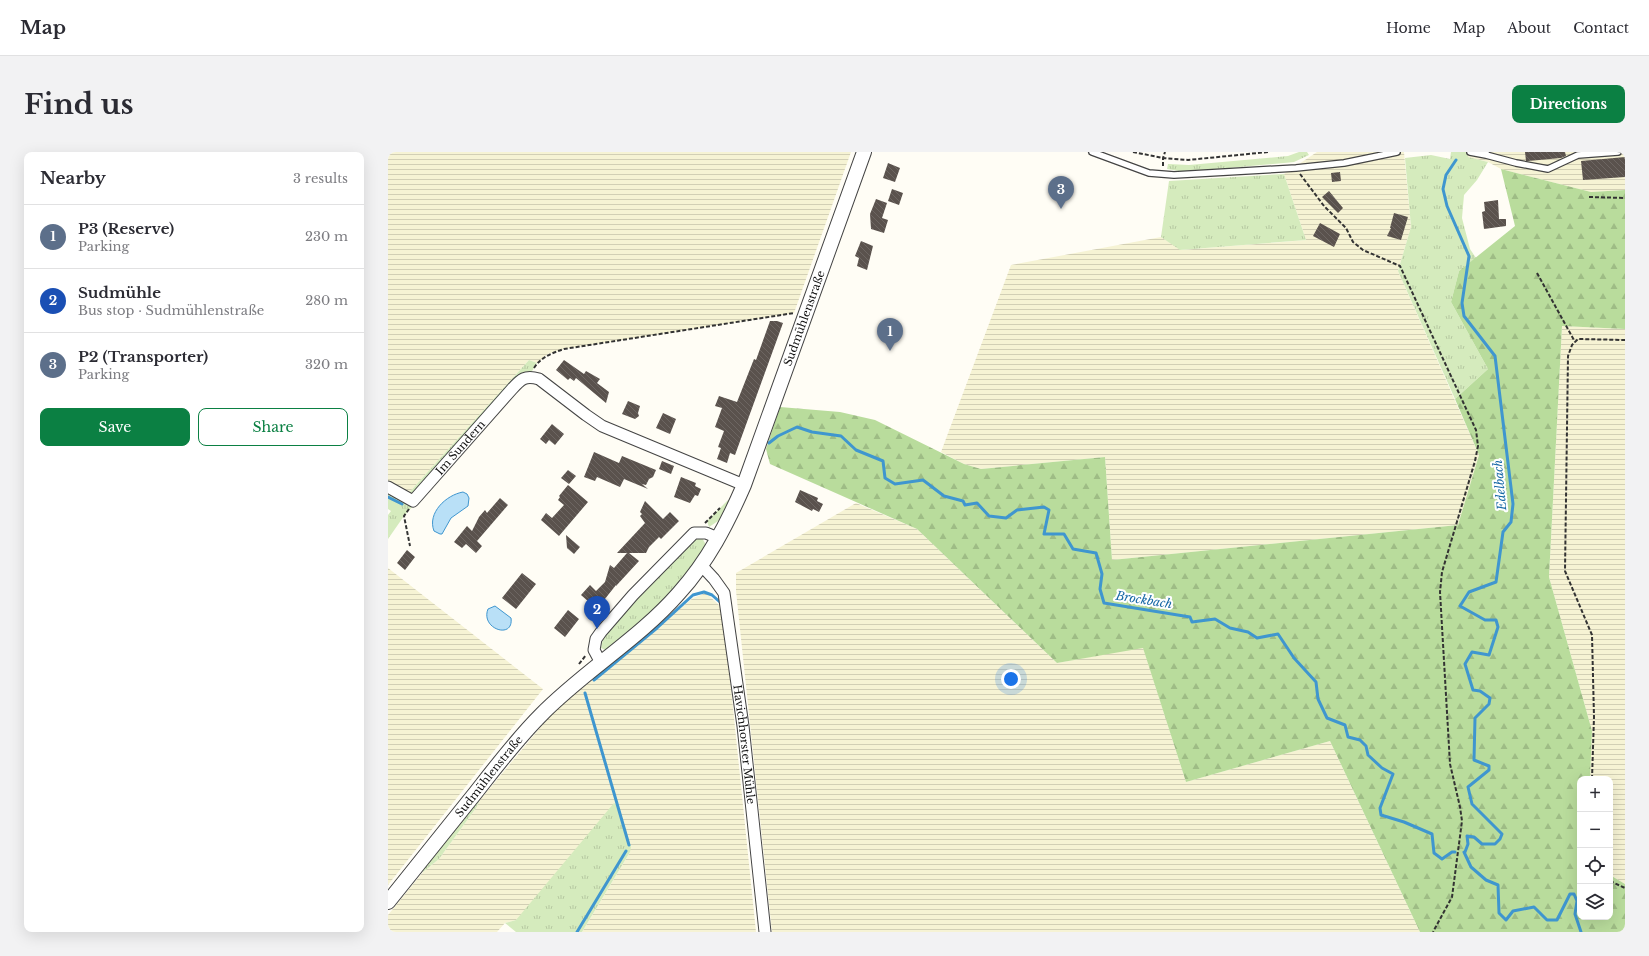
<!DOCTYPE html>
<html lang="en">
<head>
<meta charset="utf-8">
<style>
	body { margin:0; font-family:"Libre Baskerville",serif; background:#f2f2f3; color:#2b2b33 }
	.controls { position:absolute; right:12px; bottom:12px; display:grid; overflow:hidden; border-radius:8px; box-shadow:0 4px 16px #0002 }
	.controls button { width:36px; height:36px; display:grid; place-items:center; padding:0; border:0; border-bottom:1px solid #e1e1e2; background:#fff; color:#2b2b33; font:20px sans-serif }
	.you { position:absolute; left:623px; top:527px; width:14px; height:14px; margin:-10px; border:3px solid #fff; border-radius:50%; background:#1a73e8; box-shadow:0 0 0 6px #1a73e833 }
	.badge { display:grid; place-items:center; width:26px; height:26px; border-radius:50%; background:#0b8043; color:#fff; font-size:13px; font-weight:700 }
	.pin { position:absolute; translate:-50% -33px; filter:drop-shadow(0 1px 2px #0008) }
	.pin::after { content:''; position:absolute; top:21px; width:14px; height:12px; background:inherit; clip-path:polygon(0 0,100% 0,50% 100%) }
	.list { margin:0; padding:0; list-style:none }
	h2 { display:flex; justify-content:space-between; align-items:center; height:52px; margin:0; padding:0 16px; font-size:17px }
	h2 small { font-size:13px; font-weight:400; color:#7c7c81 }
	.list li { display:grid; grid-template-columns:26px 1fr auto; gap:12px; align-items:center; box-sizing:border-box; height:64px; padding:0 16px; border-top:1px solid #e1e1e2 }
	.list b { display:block; font-size:15px; white-space:nowrap }
	.list p { margin:0; font-size:13px; white-space:nowrap; color:#7c7c81 }
	.list em { font-size:13px; font-style:normal; color:#7c7c81 }
	.actions { display:flex; gap:8px; padding:12px 16px }
	.actions a { flex:1; padding:9px 0; border:1px solid #0b8043; border-radius:8px; text-align:center; font-size:14px; color:#0b8043 }
	.actions .main { background:#0b8043; color:#fff }
	.icon { flex:none; width:22px; height:22px; fill:none; stroke:currentColor; stroke-width:2; stroke-linecap:round; stroke-linejoin:round }
	.map { position:relative; flex:none; width:1237px; height:780px; overflow:hidden; border-radius:8px }
	header { display:flex; align-items:center; gap:24px; box-sizing:border-box; height:56px; padding:0 20px; background:#fff; border-bottom:1px solid #e1e1e2 }
	header strong { font-size:19px }
	nav { display:flex; gap:22px; margin-inline-start:auto; font-size:14px }
	.intro { display:flex; align-items:center; justify-content:space-between; box-sizing:border-box; height:96px; padding:0 24px }
	h1 { margin:0; font-size:28px }
	.button { padding:10px 18px; border-radius:8px; background:#0b8043; color:#fff; font-size:14px; font-weight:700 }
	main { display:flex; gap:24px; padding:0 24px }
	aside { flex:1; background:#fff; border-radius:8px; box-shadow:0 4px 16px #0002 }
	.map>svg:first-child { display:block }
</style>
</head>
<body>
<header>
<strong>Map</strong>
<nav><a>Home</a><a>Map</a><a>About</a><a>Contact</a></nav>
</header>
<div class="intro"><h1>Find us</h1><a class="button">Directions</a></div>
<main>
<aside>
<h2>Nearby<small>3 results</small></h2>
<ul class="list">
<li><span class="badge" style="background:#5c6f8a">1</span><div><b>P3 (Reserve)</b><p>Parking</p></div><em>230 m</em></li>
<li><span class="badge" style="background:#1a4fb4">2</span><div><b>Sudmühle</b><p>Bus stop · Sudmühlenstraße</p></div><em>280 m</em></li>
<li><span class="badge" style="background:#5c6f8a">3</span><div><b>P2 (Transporter)</b><p>Parking</p></div><em>320 m</em></li>
</ul>
<div class="actions"><a class="main">Save</a><a>Share</a></div>
</aside>
<div class="map">
<svg width="1237" height="780" viewBox="0 0 1237 780">
	<defs>
		<pattern id="farmland-rules" width="6" height="5" patternUnits="userSpaceOnUse"><rect width="6" height="5" fill="#f6f3d4"/><path d="M0 2.5h6" fill="none" stroke="#d2cfb5"/></pattern>
		<pattern id="grass-tufts" width="24" height="20" patternUnits="userSpaceOnUse"><rect width="24" height="20" fill="#d5ebbd"/><path d="M3 7l-1-3M5 7V3M7 7l1-3M15 17l-1-3M17 17v-4M19 17l1-3" fill="none" stroke="#b6c8a1"/></pattern>
		<pattern id="forest-firs" width="22" height="20" patternUnits="userSpaceOnUse"><rect width="22" height="20" fill="#b9dc9c"/><path d="M5 1l3.5 6h-7zM16 11l3.5 6h-7z" fill="#9ebc85"/></pattern>
		<pattern id="building-back-hatch" width="6" height="6" patternUnits="userSpaceOnUse"><rect width="6" height="6" fill="#5a524d"/><path d="M-1 5l2 2M0 0l6 6M5-1l2 2" fill="none" stroke="#6d6662"/></pattern>
	</defs>
	<rect width="100%" height="100%" fill="#fffdf5"/>
	<!-- farmland -->
	<path fill="url(#farmland-rules)" d="M0 0H463L406 161 176 197 160 202 149 211 141 208 18 344 0 335Z
		M929 0H1016L1023 75 1010 119 1091 303 1070 373 724 408 717 305 593 317 576 312 553 300 623 113 773 85 793 98 918 88 896 22Z
		M1080 0H1237V38L1203 40 1113 17 1100 10 1080 5Z
		M1174 174 1237 177V732L1222 723V627H1202L1204 579 1161 425Z
		M468 351 529 377 669 511 755 495 798 630 942 589 1032 780H384L348 439V421Z
		M0 416 155 537 0 733Z
		M318 441 331 453 336 468 368 780H194L242 700 128 768 117 771 109 780H0V763L35 720 51 707 88 656 92 648 166 559 305 446Z"/>
	<!-- grass -->
	<path fill="url(#grass-tufts)" d="M911 0H919L921 3 906 10 896 11 797 20 779 17 780 12 801 13 900 4Z
		M1063 0H1080V5L1100 10 1089 28 1076 43 1074 66 1082 97 1088 106 1071 119 1063 150 1100 217 1067 247 1010 119 1023 75 1017 6 1043 3 1062 7Z
		M896 22 918 88 792 98 773 85 781 29Z
		M141 208 149 211 141 224 16 364 0 387V363L3 359 0 357V335L18 344Z
		M340 348 342 354 336 365 321 375 319 369Z
		M314 386 317 391V398L279 448 221 498H217L213 496 216 482 248 446 306 388Z
		M92 648 88 656 51 707 35 720V716Z
		M226 651 231 655 243 695 242 700 194 780H128L117 771 128 768Z"/>
	<!-- forest -->
	<path fill="url(#forest-firs)" d="M1113 17 1203 40 1237 38V177L1174 174 1161 425 1204 579 1202 627H1192V765H1222V723L1237 732V780H1032L942 589 798 630 755 496 669 511 529 377 382 312 378 297 392 255 452 260 487 268 576 312 593 317 717 305 724 408 1070 373 1091 303 1067 247 1100 217 1063 150 1071 119 1127 74Z"/>
	<!-- water -->
	<path fill="#b9e0f7" stroke="#3f96cf" d="M75 340 79 342 81 346 80 354 63 366 54 382H52L46 379C39 361 58 343 75 340Z
		M107 454 123 466C126 488 92 477 100 457Z"/>
	<g fill="none" stroke-linecap="round" stroke-linejoin="round">
		<!-- stream -->
		<path stroke="#3f96cf" stroke-width="3" d="M1068 8 1058 23 1055 37 1059 54 1081 104 1074 151 1076 164 1107 204 1125 352 1123 370 1115 380 1108 430 1081 440 1072 454 1097 468H1108L1110 475 1101 503 1084 500 1077 512 1085 538 1092 539 1102 546 1101 552 1087 566 1086 608 1101 614V618L1080 635 1084 652 1114 682 1112 687 1107 692H1094L1086 685 1079 684 1080 692 1077 700
			M381 291 390 284 409 275 424 280 453 284 468 298 495 309 497 326 507 332 535 328 556 344 575 349 577 353 589 351 601 364 618 366 629 358 656 355 661 358 656 382H676L685 397 708 401 714 422 712 437 716 451 802 465 804 470 827 467 842 476 860 480 869 486 890 482 906 506 928 530 930 547 939 566 957 573 960 585 972 588 978 594 980 603 994 616 1005 622 992 656 993 663 1016 670 1044 682 1046 701 1054 707 1064 700H1067
			M0 345 14 352
			M206 528 269 476 305 443 316 440 324 443 333 451
			M197 541 241 693
			M1076 700 1083 715 1098 728 1110 733 1111 761 1118 768 1125 759 1146 755 1159 768H1169L1182 742H1186L1189 749 1187 762 1193 780
			M189 780 238 699"/>
	</g>
	<!-- building -->
	<path fill="url(#building-back-hatch)" d="M1137 0H1177L1178 4 1173 6 1140 9H1138Z
		M1237 5V25L1195 28 1193 9Z
		M500 11 512 16 507 30 495 26Z
		M952 20 953 29 944 30 943 21Z
		M504 37 515 41 511 53 500 49Z
		M941 39 955 56 950 61 934 45Z
		M488 47 499 51 494 66 500 68 496 81 483 77 482 62Z
		M1110 48 1111 67H1118V74L1096 77 1094 60 1097 59 1096 50Z
		M1006 61 1020 65 1013 88 999 84 1003 76H1002Z
		M932 71 952 82 946 95 925 84Z
		M473 89 485 94 479 118 469 114 471 106 467 104Z
		M382 169H389L395 171 347 303 342 301 339 311 329 307 333 296 330 295 336 279 327 275 334 256 327 254 331 244 349 250 366 207 368 208Z
		M176 208 196 222 198 219 212 227 209 231 221 240 218 251 188 226 186 229 182 226 180 228 168 218Z
		M240 249 252 254 250 261 251 264 247 267 234 262Z
		M275 261 288 267 282 282 268 276Z
		M164 272 176 282 167 293 161 288 158 292 152 287Z
		M206 300 231 311 234 304 268 318 265 325 261 327 258 333 254 332 260 337 236 327 232 335 209 325 207 329 196 325Z
		M274 309 286 314 283 322 271 317Z
		M180 318 188 324 181 332 173 326Z
		M293 325 308 331 307 334 313 337 310 344 307 343 302 351 286 345Z
		M180 333 200 350 171 384 153 368 158 361 164 366 176 353 170 348 172 345 171 344Z
		M412 338 430 346 429 349 435 352 431 360 425 357 424 359 407 350Z
		M112 346 120 353 89 389 94 394 88 401 78 392 74 396 66 390 79 374 84 379 91 365 97 358 99 361Z
		M257 349 275 367 282 360 291 369 273 387 271 385 261 395 258 401H241L251 409 228 434V433L209 457 193 443 202 433 208 439 217 430 222 413 226 416 239 401H229L257 371 252 364 254 362 252 360Z
		M178 383 192 395 186 402 179 396Z
		M19 398 27 405 17 418 9 411Z
		M134 421 148 432 128 457 114 446Z
		M180 458 191 467 177 485 166 476Z"/>
	<g fill="none" stroke-linecap="round" stroke-linejoin="round">
		<defs>
			<path id="service" d="M704 0 761 21 786 23 908 16 956 11 1009 0
				M1082 0 1098 3V0
				M1098 3 1128 11 1160 17 1190 3 1230 0"/>
			<g id="minor">
				<path id="s1" d="M0 335 25 349 124 237C133 227 137 223 151 227L198 263 214 274 356 333"/>
				<path id="s2" d="M313 413 326 427 336 441 355 574 377 780"/>
				<path d="M213 511 206 498 208 487 213 480 245 443 306 381H318L330 386"/>
			</g>
			<g id="tertiary">
				<path id="s3" d="M0 750C28 715 57 679 85 644 107 616 128 588 153 563 196 519 251 487 291 441 320 409 339 372 356 333L476 0"/>
			</g>
		</defs>
		<!-- service casing -->
		<use href="#service" stroke="#444" stroke-width="8"/>
		<!-- minor casing -->
		<use href="#minor" stroke="#444" stroke-width="13"/>
		<!-- tertiary casing -->
		<use href="#tertiary" stroke="#444" stroke-width="16"/>
		<!-- path -->
		<path stroke="#333" stroke-width="2" stroke-dasharray="4 2" stroke-linecap="butt" d="M745 0 775 6 800 8 880 0
			M775 14V6L777 0
			M912 22 936 54 958 76 965 90 975 98 1012 114 1088 278 1090 294 1087 309 1054 420 1052 440 1062 612 1072 655 1074 669 1064 745 1045 780
			M1201 45 1237 46
			M1149 121 1187 190
			M146 216C153 205 164 201 176 197L406 161
			M21 357 16 364 22 394
			M317 371 332 356
			M191 512 198 503
			M1204 627 1206 565 1204 483 1177 419 1180 204 1184 193 1190 187 1237 188
			M1222 729 1237 736"/>
		<!-- service -->
		<use href="#service" stroke="#fff" stroke-width="5.5"/>
		<!-- minor -->
		<use href="#minor" stroke="#fff" stroke-width="11"/>
		<!-- tertiary -->
		<use href="#tertiary" stroke="#fff" stroke-width="14"/>
	</g>
	<g text-anchor="middle" stroke-width="4" stroke-linejoin="round" paint-order="stroke">
		<!-- street labels -->
		<g font-size="11" fill="#111" stroke="#fff">
			<text dy="4" stroke="none"><textPath href="#s3" startOffset="730">Sudmühlenstraße</textPath></text>
			<text dy="4" stroke="none"><textPath href="#s1" startOffset="100">Im Sundern</textPath></text>
			<text dy="4" stroke="none"><textPath href="#s2" startOffset="189">Havichhorster Mühle</textPath></text>
			<text dy="4" stroke="none"><textPath href="#s3" startOffset="161">Sudmühlenstraße</textPath></text>
		</g>
		<!-- water labels -->
		<g font-size="12" font-style="italic" fill="#1768a6" stroke="#fff">
			<text transform="translate(1112 333) rotate(-95)" y="4">Edelbach</text>
			<text transform="translate(756 448) rotate(9)" y="4">Brockbach</text>
		</g>
	</g>
</svg>
<div class="controls">
<button>+</button>
<button>−</button>
<button><svg class="icon" aria-label="locate" viewBox="0 0 24 24"><circle cx="12" cy="12" r="6"/><path d="M12 2v4M12 18v4M2 12h4M18 12h4"/></svg></button>
<button><svg class="icon" aria-label="layers" viewBox="0 0 24 24"><path d="M12 4l9 5-9 5-9-5zM3 14l9 5 9-5"/></svg></button>
</div>
<div class="you"></div>
<div class="pin badge" style="left:502px;top:199px;background:#5c6f8a">1</div>
<div class="pin badge" style="left:209px;top:477px;background:#1a4fb4">2</div>
<div class="pin badge" style="left:673px;top:57px;background:#5c6f8a">3</div>
</div>
</main>
</body>
</html>
